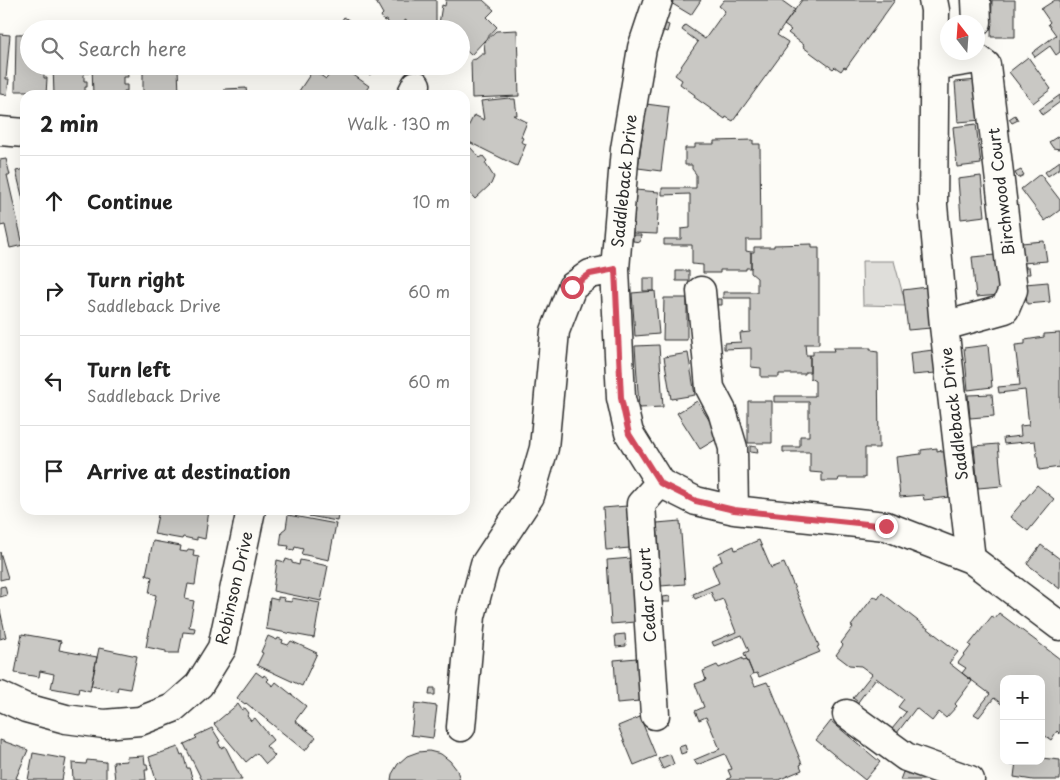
<!DOCTYPE html>
<html lang="en">
<head>
<meta charset="utf-8">
<style>
	body { margin:0; font-family:"Playpen Sans",sans-serif; background:#f2f2f2; color:#222 }
	.controls { position:absolute; right:15px; bottom:15px; display:grid; overflow:hidden; border-radius:10px; box-shadow:0 5px 20px #0002 }
	.controls button { width:45px; height:45px; display:grid; place-items:center; padding:0; border:0; border-bottom:1px solid #e0e0e0; background:#fff; color:#222; font:25px sans-serif }
	.compass { position:absolute; left:940px; top:15px; width:45px; height:45px; border-radius:50%; background:#fff; box-shadow:0 5px 20px #0002; rotate:343deg }
	.stop { position:absolute; width:15px; height:15px; margin:-11px; border:4px solid #d1495b; border-radius:50%; background:#fff }
	.stop.end { background:#d1495b; border-color:#fff; box-shadow:0 1px 5px #0008 }
	.list { margin:0; padding:0; list-style:none }
	h2 { display:flex; justify-content:space-between; align-items:center; height:65px; margin:0; padding:0 20px; font-size:21px }
	h2 small { font-size:16px; font-weight:400; color:#767676 }
	.list li { display:grid; grid-template-columns:32px 1fr auto; gap:15px; align-items:center; box-sizing:border-box; height:90px; padding:0 20px; border-top:1px solid #e0e0e0 }
	.list b { display:block; font-size:19px; white-space:nowrap }
	.list p { margin:0; font-size:16px; white-space:nowrap; color:#767676 }
	.list em { font-size:16px; font-style:normal; color:#767676 }
	.icon { flex:none; width:28px; height:28px; fill:none; stroke:currentColor; stroke-width:2; stroke-linecap:round; stroke-linejoin:round }
	.map { position:relative; flex:none; width:1060px; height:780px; overflow:hidden }
	.search { position:absolute; background:#fff; box-shadow:0 5px 20px #0002; left:20px; top:20px; width:450px; height:55px; display:flex; align-items:center; gap:12px; box-sizing:border-box; padding:0 18px; border-radius:28px; color:#767676; font-size:19px }
	.panel { position:absolute; background:#fff; box-shadow:0 5px 20px #0002; left:20px; top:90px; width:450px; height:425px; border-radius:15px }
	.map>svg:first-child { display:block }
</style>
</head>
<body>
<div class="map">
<svg width="1060" height="780" viewBox="0 0 1060 780">
	<rect width="100%" height="100%" fill="#fdfcf7"/>
	<filter id="ink" filterUnits="userSpaceOnUse"><feTurbulence type="fractalNoise" baseFrequency=".02" numOctaves="2"/><feDisplacementMap in="SourceGraphic" scale="10" xChannelSelector="R" yChannelSelector="G"/><feConvolveMatrix kernelMatrix="1 2 1 2 8 2 1 2 1" color-interpolation-filters="sRGB"/></filter>
	<g filter="url(#ink)">
		<!-- green -->
		<path fill="#dfdeda" stroke="#858482" d="M862 261H894L906 306 863 305Z"/>
		<!-- building -->
		<path fill="#c9c8c4" stroke="#2b2b2b" d="M375 0H436V29H407L406 20 391 29 387 20 384 21 381 16 383 14Z
			M446 0H483L494 10 487 17 497 27 471 55 461 46V29H456L439 24 442 5 445 6Z
			M673 0H701L691 15 671 3Z
			M724 0H781L795 10 777 35 788 42 786 46 787 47 733 121 726 117 725 119 694 97 695 95 680 84 682 80 675 75 698 42 682 30 685 25 705 39 725 11 719 6Z
			M802 0H895L846 68 844 67 841 71 835 67 833 69 803 47 804 45 788 33 791 30 784 25Z
			M992 0H1015V37H991Z
			M1055 0H1060V52L1056 55 1050 46 1035 57 1032 53 1056 35 1048 24 1050 22 1041 9Z
			M344 17 356 25 358 23 366 29H336Z
			M664 23 669 25 667 32 661 30Z
			M517 30 519 96 472 98 471 60 476 59 482 54H485L484 42 496 31Z
			M0 34 10 35 6 79H9L7 95 0 94Z
			M16 34H29V66H44V78H47L46 95 28 94V91H15Z
			M1028 57 1051 89 1033 103 1009 72Z
			M53 66H89V73H84V81H87V87H85V95H54Z
			M92 66H127L128 77H123V85H127V91H124V95H93Z
			M336 66H341L369 86 363 95H305L299 91 313 70 326 79Z
			M357 66H376L370 75Z
			M178 68 179 95H143V69Z
			M978 80 982 120 958 122 955 82Z
			M246 88 247 95H225V89Z
			M218 93V95H182Z
			M1060 95V102L1042 115 1039 110Z
			M509 98 510 99H515L517 115H513L527 122 521 137 523 138 521 142 526 144 517 166 465 140V133L474 115 484 120 481 101Z
			M646 104 669 107 661 171 638 168Z
			M1015 115 1018 120 1012 123 1009 119Z
			M976 124 981 164 957 167 953 127Z
			M1060 135V149L1053 148 1049 142Z
			M753 140V144H760L761 240H746V251L751 252V268H746V270H720V273H703V265L692 264V245H664V239H681V229L690 228V194L662 195V188H696V174L692 169V165H685V148H695V144H714V141Z
			M470 147 480 158 483 156 487 161 485 163 494 177 491 184 475 199 465 188V152Z
			M6 159 10 175H7L23 245 10 248 5 225 0 226V160Z
			M1060 161V168L1048 176 1045 172Z
			M25 169V208L16 171Z
			M1021 170 1024 175 1018 178 1015 173Z
			M1040 174 1060 200V210L1045 221 1021 189Z
			M981 176 985 216 961 219 958 179Z
			M635 190 659 192 657 234 633 233Z
			M633 235H641L640 242 633 241Z
			M1044 241 1047 261 1023 263 1021 243Z
			M812 244V248H819V344H805L806 355H810V372H805V374H779V377H761V368L751 367V348L724 349V343L741 342 740 333 750 332V298H723V292H757V278L751 273V252H754V247H774V245Z
			M995 255 1000 295 976 297 972 257Z
			M1023 267H1029L1030 274H1024Z
			M676 271H689V281H676Z
			M643 278H654V291H643Z
			M1048 282 1050 302 1027 304 1025 284Z
			M927 287 931 328 908 330 903 290Z
			M655 291 659 334 635 336 632 293Z
			M664 298H687V340H663Z
			M715 299H722V305H715Z
			M1060 333V467L1039 470 1035 441 1004 444 1003 438 1021 436 1020 426 1029 425 1025 390 999 393 998 387 1020 385 1015 345 1025 344V340L1044 337V334Z
			M659 345 663 407 639 408 635 346Z
			M988 345 992 387 968 390 964 348Z
			M833 348H871V351L878 352 879 448H865V478H839L838 481H822V473L810 472V452H783V447H800V436H809V402H774V396H815V381L810 378V355H813V351H834Z
			M933 350 936 373 912 375 910 353Z
			M688 353 695 395 671 399 664 357Z
			M992 394 994 416 970 418 968 395Z
			M697 401 720 437 700 449 677 413Z
			M748 401H772V443H748Z
			M998 444 1002 486 978 488 974 446Z
			M750 446 757 447 758 453 750 452Z
			M937 448V451L941 450V452L950 451 954 492H949L950 497 924 500 923 495 900 497 896 457 921 454V450Z
			M1037 485 1054 499 1028 531 1010 517Z
			M627 506 630 548 606 550 603 508Z
			M159 510H209L205 539 197 537V540L183 537 182 539 154 534Z
			M307 510H339L337 521 309 516V511Z
			M288 515 336 524 329 560 301 554 303 549 295 547 294 550 288 549 289 546 280 545 282 531 286 528Z
			M680 521 685 584 661 586 657 523Z
			M759 540 771 568 784 563 819 646 817 647 820 652 759 677 757 673 753 674 744 653 749 651 742 635 714 646 712 642 736 632 723 599 715 602 711 592 695 599 693 594 719 583 712 566 722 561 719 553 734 546 735 550Z
			M153 541 181 546 180 551 187 552 188 549 194 550 193 556 199 557 195 585 188 584 185 599 194 601 189 627 195 628 194 633 183 632 179 653H166V651L146 647 156 595 149 593 152 577 146 575Z
			M1041 545 1060 559V589L1027 564Z
			M0 552 8 578 0 580Z
			M631 558 635 622 611 624 607 560Z
			M286 559 292 561V563L299 565 300 560 328 566 321 601 273 591 277 560 285 562Z
			M5 586 7 595 0 597V587Z
			M882 593 958 652 949 663 972 681 955 704 957 706 946 718 939 712 932 721 916 708 897 733 892 729 906 712 898 707 904 699 876 678 858 702 853 698 872 674 861 666 849 665 836 655 843 645 841 643 853 627 851 626 874 596 878 599Z
			M670 596V602H663V597Z
			M278 597 285 598 284 601 292 602V598L320 603 314 638 266 629 270 598 278 600Z
			M0 610 6 637 0 639Z
			M999 613 1060 659V734L1057 731 1051 740 1041 733V679H1004V706L994 698 979 717 974 714 990 694 962 673 966 668 958 663 971 646 969 645 992 616 995 618Z
			M22 634 61 641 59 650 97 657 90 691 79 688 78 693 51 688 54 674 40 671 39 677 15 673Z
			M625 634 626 646 616 647 615 635Z
			M268 636 277 640 278 638 283 640 282 643 288 645 291 641 317 653 302 686 257 665 263 653 261 652Z
			M99 648 137 656 130 689 118 687 117 691 91 686Z
			M637 658 640 701 617 703 614 660Z
			M743 658V660L747 659 753 674 750 676 755 686 767 682 769 686 770 685 802 764 800 765 802 770 778 780H727L731 777 728 770 732 769 725 754 697 765 694 760 720 749 706 717 699 720 695 711 704 707 695 684 706 680 703 671 717 665 719 668Z
			M256 672 263 677 264 675 269 679 267 681 273 686 276 682 306 706 295 721 316 737 305 751 246 703 245 704 237 698Z
			M430 688H435V695H429Z
			M415 703 437 706 433 738 411 735Z
			M238 704 242 710 245 708 249 713 247 716 251 721 255 718 273 740 266 746 275 756 266 764 257 753 246 762 214 724Z
			M640 717 656 756 634 765 618 726Z
			M831 721 880 762 865 780 816 740Z
			M212 728 220 741 218 742 221 748 225 746 242 780H202L184 744 197 738 195 736Z
			M0 740 28 750 16 778 20 780H0Z
			M685 745 687 752 681 754 679 747Z
			M178 747 181 755 183 754 187 768H189L193 780H156L149 757Z
			M429 751 441 754 450 761 457 770 460 780H391L392 774 398 764 407 756 418 752Z
			M33 753 66 759 62 780H28Z
			M670 754 674 764 663 769 658 759Z
			M144 756 145 764H147L148 770H145L146 780H115L113 762 127 761 126 757Z
			M1041 758 1060 760V780H1033L1014 777 1016 761H1041Z
			M87 760 106 762V779L73 780 72 763 86 764Z
			M903 772 929 780H900Z"/>
		<g fill="none" stroke-linecap="round" stroke-linejoin="round">
			<defs>
				<path id="minor" d="M658 0 642 48 625 149 615 269 621 398 629 433 660 483 696 501 734 510 886 526 971 559 1060 626
					M933 0 935 10 933 205 944 326 971 559
					M976 0 977 22
					M934 66 978 59 986 65 1013 290 1005 309 944 326
					M411 95 416 85
					M0 131 25 133
					M701 291 710 388 722 411 733 448 734 510
					M0 696 26 708 66 719 104 724 140 721 173 708 199 685 222 648 251 510
					M847 714 906 757 970 780
					M655 715 641 504 660 483
					M461 727 471 616 485 564 530 496 544 448 555 331 572 287 590 274 615 269"/>
			</defs>
			<!-- minor casing -->
			<use href="#minor" stroke="#2b2b2b" stroke-width="31"/>
			<!-- minor -->
			<use href="#minor" stroke="#fdfcf7" stroke-width="28"/>
		</g>
	</g>
	<g fill="none" stroke-linecap="round" stroke-linejoin="round" filter="url(#ink)">
		<!-- route -->
		<path stroke="#d1495b" stroke-width="6" d="M572 287 590 274 615 269 621 398 629 434 660 483 696 501 734 510 886 526"/>
	</g>
	<g text-anchor="middle" stroke-width="4.5" stroke-linejoin="round" paint-order="stroke">
		<!-- street labels -->
		<g font-size="16" fill="#2b2b2b" stroke="#fdfcf7">
			<text transform="translate(624 181) rotate(-84)" y="6">Saddleback Drive</text>
			<text transform="translate(1001 192) rotate(-97)" y="6">Birchwood Court</text>
			<text transform="translate(954 414) rotate(-97)" y="6">Saddleback Drive</text>
			<text transform="translate(234 588) rotate(-77)" y="6">Robinson Drive</text>
			<text transform="translate(647 595) rotate(-94)" y="6">Cedar Court</text>
		</g>
	</g>
</svg>
<div class="controls">
<button>+</button>
<button>−</button>
</div>
<svg class="compass" viewBox="-18 -18 36 36"><path d="M0-13l5 13h-10z" fill="#e53935"/><path d="M0 13l5-13h-10z" fill="#767676"/></svg>
<div class="stop" style="left:572px;top:287px"></div>
<div class="stop end" style="left:886px;top:526px"></div>
<div class="search"><svg class="icon" aria-label="search" viewBox="0 0 24 24"><circle cx="10" cy="10" r="6"/><path d="M15 15l6 6"/></svg>Search here</div>
<section class="panel">
<h2>2 min<small>Walk · 130 m</small></h2>
<ul class="list">
<li><svg class="icon" aria-label="ahead" viewBox="0 0 24 24"><path d="M12 20V5M6 11l6-6 6 6"/></svg><div><b>Continue</b></div><em>10 m</em></li>
<li><svg class="icon" aria-label="right" viewBox="0 0 24 24"><path d="M7 20v-9h11M14 6l5 5-5 5"/></svg><div><b>Turn right</b><p>Saddleback Drive</p></div><em>60 m</em></li>
<li><svg class="icon" aria-label="left" viewBox="0 0 24 24"><path d="M17 20v-9H6M10 6l-5 5 5 5"/></svg><div><b>Turn left</b><p>Saddleback Drive</p></div><em>60 m</em></li>
<li><svg class="icon" aria-label="arrive" viewBox="0 0 24 24"><path d="M6 21V4h12l-3 4 3 4H6"/></svg><div><b>Arrive at destination</b></div></li>
</ul>
</section>
</div>
</body>
</html>
